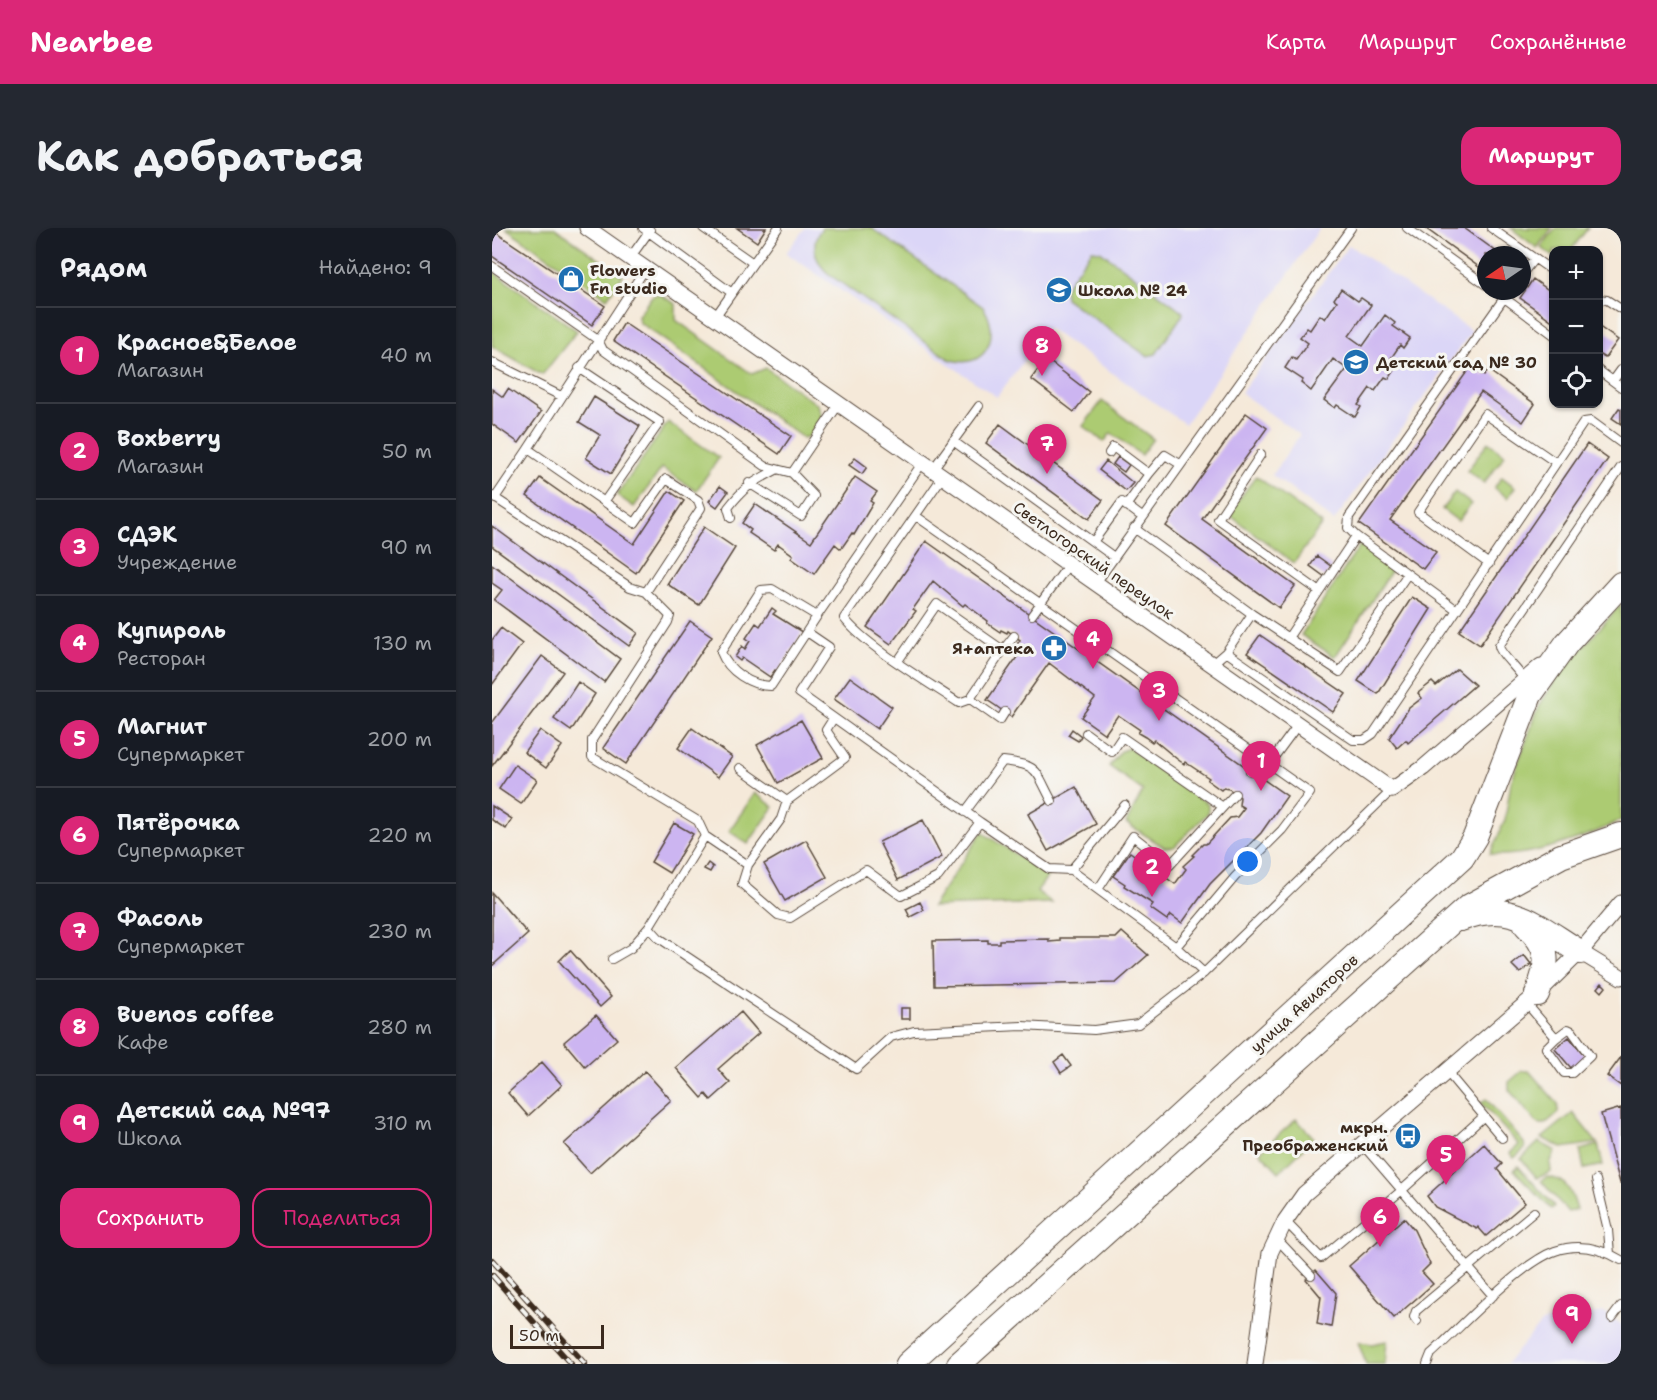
<!DOCTYPE html>
<html lang="ru">
<head>
<meta charset="utf-8">
<style>
	body { margin:0; font-family:"Shantell Sans",sans-serif; background:#242831; color:#f1f3f6 }
	.controls { position:absolute; right:18px; top:18px; display:grid; overflow:hidden; border-radius:12px; box-shadow:0 2px 4px #0004 }
	.controls button { width:54px; height:54px; display:grid; place-items:center; padding:0; border:0; border-bottom:2px solid #363941; background:#171b24; color:#f1f3f6; font:30px sans-serif }
	.compass { position:absolute; left:985px; top:18px; width:54px; height:54px; border-radius:50%; background:#171b24; box-shadow:0 2px 4px #0004; rotate:257deg }
	.scale { position:absolute; left:18px; bottom:15px; width:94px; box-sizing:border-box; padding-left:6px; border:3px solid #3b2a1e; border-top:0; font-size:16px; line-height:21px; white-space:nowrap; color:#3b2a1e; -webkit-text-stroke:4px #f6f6f2; paint-order:stroke }
	.you { position:absolute; left:756px; top:634px; width:21px; height:21px; margin:-15px; border:4px solid #fff; border-radius:50%; background:#1a73e8; box-shadow:0 0 0 9px #1a73e833 }
	.badge { display:grid; place-items:center; width:39px; height:39px; border-radius:50%; background:#db2777; color:#fff; font-size:20px; font-weight:700 }
	.pin { position:absolute; translate:-50% -50px; filter:drop-shadow(0 2px 3px #0008) }
	.pin::after { content:''; position:absolute; top:32px; width:21px; height:18px; background:inherit; clip-path:polygon(0 0,100% 0,50% 100%) }
	.list { margin:0; padding:0; list-style:none }
	h2 { display:flex; justify-content:space-between; align-items:center; height:78px; margin:0; padding:0 24px; font-size:26px }
	h2 small { font-size:20px; font-weight:400; color:#9ea1a6 }
	.list li { display:grid; grid-template-columns:39px 1fr auto; gap:18px; align-items:center; box-sizing:border-box; height:96px; padding:0 24px; border-top:2px solid #363941 }
	.list b { display:block; font-size:22px; white-space:nowrap }
	.list p { margin:0; font-size:20px; white-space:nowrap; color:#9ea1a6 }
	.list em { font-size:20px; font-style:normal; color:#9ea1a6 }
	.actions { display:flex; gap:12px; padding:18px 24px }
	.actions a { flex:1; padding:14px 0; border:2px solid #db2777; border-radius:18px; text-align:center; font-size:21px; color:#db2777 }
	.actions .main { background:#db2777; color:#fff }
	.icon { flex:none; width:33px; height:33px; fill:none; stroke:currentColor; stroke-width:2; stroke-linecap:round; stroke-linejoin:round }
	.map { position:relative; flex:none; width:1129px; height:1136px; overflow:hidden; border-radius:18px }
	header { display:flex; align-items:center; gap:36px; box-sizing:border-box; height:84px; padding:0 30px; background:#db2777; color:#fff }
	header strong { font-size:28px }
	nav { display:flex; gap:33px; margin-inline-start:auto; font-size:21px }
	.intro { display:flex; align-items:center; justify-content:space-between; box-sizing:border-box; height:144px; padding:0 36px }
	h1 { margin:0; font-size:42px }
	.button { padding:15px 27px; border-radius:18px; background:#db2777; color:#fff; font-size:21px; font-weight:700 }
	main { display:flex; gap:36px; padding:0 36px }
	aside { flex:1; background:#171b24; border-radius:18px; box-shadow:0 2px 4px #0004 }
	.map>svg:first-child { display:block }
</style>
</head>
<body>
<header>
<strong>Nearbee</strong>
<nav><a>Карта</a><a>Маршрут</a><a>Сохранённые</a></nav>
</header>
<div class="intro"><h1>Как добраться</h1><a class="button">Маршрут</a></div>
<main>
<aside>
<h2>Рядом<small>Найдено: 9</small></h2>
<ul class="list">
<li><span class="badge">1</span><div><b>Красное&amp;Белое</b><p>Магазин</p></div><em>40 m</em></li>
<li><span class="badge">2</span><div><b>Boxberry</b><p>Магазин</p></div><em>50 m</em></li>
<li><span class="badge">3</span><div><b>СДЭК</b><p>Учреждение</p></div><em>90 m</em></li>
<li><span class="badge">4</span><div><b>Купироль</b><p>Ресторан</p></div><em>130 m</em></li>
<li><span class="badge">5</span><div><b>Магнит</b><p>Супермаркет</p></div><em>200 m</em></li>
<li><span class="badge">6</span><div><b>Пятёрочка</b><p>Супермаркет</p></div><em>220 m</em></li>
<li><span class="badge">7</span><div><b>Фасоль</b><p>Супермаркет</p></div><em>230 m</em></li>
<li><span class="badge">8</span><div><b>Buenos coffee</b><p>Кафе</p></div><em>280 m</em></li>
<li><span class="badge">9</span><div><b>Детский сад №97</b><p>Школа</p></div><em>310 m</em></li>
</ul>
<div class="actions"><a class="main">Сохранить</a><a>Поделиться</a></div>
</aside>
<div class="map">
<svg width="1129" height="1136" viewBox="0 0 1129 1136">
	<rect width="100%" height="100%" fill="#f6f6f2"/>
	<filter id="ink" filterUnits="userSpaceOnUse"><feTurbulence type="fractalNoise" baseFrequency=".0167" numOctaves="2"/><feDisplacementMap in="SourceGraphic" scale="12" xChannelSelector="R" yChannelSelector="G"/><feConvolveMatrix kernelMatrix="1 2 1 2 8 2 1 2 1" color-interpolation-filters="sRGB"/></filter>
	<filter id="wash" filterUnits="userSpaceOnUse"><feTurbulence type="fractalNoise" baseFrequency=".008" numOctaves="4" result="noise"/><feDisplacementMap in="SourceGraphic" scale="24" xChannelSelector="R" yChannelSelector="G"/><feGaussianBlur stdDeviation="1.35" result="paint"/><feColorMatrix in="noise" values="0 0 0 0 0 0 0 0 0 0 0 0 0 0 0 0 0 1.4 0 .05"/><feComposite in="paint" operator="in"/></filter>
	<g filter="url(#wash)">
		<rect width="100%" height="100%" fill="#f5e9d9"/>
		<!-- built -->
		<path fill="#dbd6f7" d="M313 0H828L693 196 556 100 505 169 294 25Z
			M857 17 980 103 842 293 780 247 808 207 749 165Z
			M1112 1084 1129 1096V1136H1014L1050 1094Z"/>
		<!-- green -->
		<path fill="#accb72" stroke="#747a48" stroke-width="1.5" d="M14 0H63L131 48 115 70Z
			M330 0H379L491 79C510 107 494 144 457 131L338 47C323 35 317 16 330 0Z
			M1019 0H1060L1045 20Z
			M1064 0H1096L1079 22H1062L1061 29 1049 19Z
			M600 22 608 23 690 83 691 86 664 126 655 128 573 70 572 60Z
			M0 43 85 103 50 147 0 118Z
			M167 66 184 76V92L260 146 274 140 326 177 330 190 318 208 311 210 147 94 146 88 160 68Z
			M610 173 661 211 649 227 619 205 612 214 591 198Z
			M176 194 227 230 204 263 170 240 142 279 125 267Z
			M996 214 1013 227 992 255 975 243Z
			M764 248 830 296 802 335 736 286Z
			M1010 249 1023 259 1016 270 1002 260Z
			M963 264 979 276 966 293 950 281Z
			M868 317 902 339 843 429 809 407Z
			M1129 376V592C1099 608 1032 632 998 626L1013 592 1019 554 1047 478 1066 448Z
			M637 520 716 576V585L682 619H672L634 595 651 563 617 538 629 523Z
			M263 565 282 579 256 616 237 603Z
			M490 604 556 648 545 663 560 675 440 679Z
			M1030 843H1037L1066 876V885L1053 896H1046L1017 862V854Z
			M994 871 1032 915 1033 921 1022 930 1018 925 1027 917 989 875Z
			M1081 885 1105 915 1070 920 1050 910Z
			M804 891 822 910 787 944 768 924Z
			M1047 914 1064 923 1058 935 1059 944 1045 950 1029 931Z
			M1106 917 1111 937 1092 941 1088 922Z
			M1026 938 1062 978 1059 981 1022 942Z
			M1055 949C1075 951 1080 964 1085 982L1076 984 1049 953Z
			M895 1113 893 1136H874L866 1114 880 1116Z"/>
		<g id="blocks">
			<!-- building -->
			<path fill="#ccb5f1" d="M245 0H274L265 14Z
				M933 0H972L1009 27H994V44Z
				M0 2 113 78 100 97 0 28Z
				M1041 51 1062 66V94L1028 70Z
				M849 61 866 73 869 70 879 77 857 108 871 118 893 87 903 95 901 98 918 110 911 120 908 117 895 136 903 142 897 151 893 149 883 163 878 160 866 177 869 179 863 189 845 177 843 180 832 172 855 141 841 131 819 163 809 155 811 152 793 140 800 129 804 132 816 115 808 109 815 100 818 102 828 87 833 91 845 73 842 71Z
				M132 95 299 208 287 226 121 113Z
				M1106 98 1126 112 1113 130 1106 126Z
				M554 131 597 164 582 184 539 151Z
				M979 138 992 148 996 142 1043 176 1031 194 989 164 898 292 944 324 931 341 867 296Z
				M0 161 11 169 16 161 49 184 27 215 0 196Z
				M102 169 148 198 119 246 94 230 108 207 87 194Z
				M1127 180 1129 181V196L1120 190Z
				M754 185 775 200 710 291 803 358 787 380 674 298Z
				M508 196 611 272 597 291 494 215Z
				M1095 216 1116 231 988 417 967 403Z
				M626 229 637 237 632 244 621 236Z
				M363 230 375 239 370 246 357 237Z
				M614 233 641 255 634 263 607 242Z
				M363 249 385 264 378 273 381 275 362 307 360 305 349 321 343 316 322 346 299 330 301 327 286 316 282 322 257 305 259 302 250 295 263 276 319 314Z
				M48 250 142 316 177 263 192 273 144 345 35 268Z
				M228 258 236 264 225 279 217 273Z
				M0 298 146 405 137 418 0 318Z
				M212 299 243 320 207 377 175 356Z
				M434 313 795 568 769 605 718 656 690 695 679 687 675 692 658 680 661 676 632 658 633 656 621 648 638 624 683 656 694 641 691 638 702 628 700 627 711 616H714L738 590 745 589 752 580 747 577 748 569 737 561 731 560 729 562 715 552 717 550 693 534 692 536 685 531 662 512 660 514 653 509 646 505 648 502 626 487 613 506 589 489 603 470 557 435 519 489 504 478 495 472 530 422 524 418 528 412 516 403 515 405 509 402 508 404 495 395 496 393 473 376 471 378 441 353 421 381 424 383 399 416 375 399Z
				M825 328 840 339 833 349 818 338Z
				M0 336 128 431 112 454 2 372 10 362 0 355Z
				M920 369 939 381 886 466 866 453Z
				M280 380 284 383 281 386 310 404 286 444 283 442 278 449 250 430 248 433 243 429 250 418 253 421 258 413 254 410 264 395 268 398Z
				M198 393 220 408 134 536 111 520Z
				M9 400 30 416 0 457V412Z
				M768 407 854 466 841 484 755 425Z
				M50 428 71 444 0 538V495Z
				M965 441 983 457 916 515 914 512 905 520 897 510 917 480 930 470 926 465 940 454 944 458Z
				M358 449 400 479 385 501 342 471Z
				M86 454 103 466 79 503 62 491Z
				M309 492 331 530 286 555 265 517Z
				M200 500 240 529 226 549 186 520Z
				M580 501 589 508 586 513 576 507Z
				M48 502 70 518 54 540 32 524Z
				M23 537 45 552 29 576 7 561Z
				M584 559 604 596 556 623 536 586Z
				M0 578 20 591 14 601 0 592Z
				M431 592 450 629 406 652 387 614Z
				M182 595 201 606 177 645 159 634Z
				M314 612 335 649 293 673 272 636Z
				M216 635 221 639 218 644 212 641Z
				M0 665 36 706 0 738Z
				M428 674 432 682 418 689 414 681Z
				M630 704 656 727 624 755 442 758 441 713 496 712V715H507V712L557 711V714L568 713V710H624Z
				M78 722 119 769 108 779 67 733Z
				M1032 727 1039 736 1028 745 1020 737Z
				M1110 755 1114 759 1110 764 1106 760Z
				M409 780H418V791H409Z
				M249 784 267 805 226 841 238 855 219 872 214 866 210 870 184 840Z
				M104 787 125 811 93 839 72 814Z
				M1077 809 1093 828 1079 840 1063 821Z
				M571 827 579 838 569 845 562 834Z
				M1129 829V858L1115 848Z
				M50 834 70 857 36 888 16 865Z
				M153 843 179 872 98 945 72 916Z
				M1129 880V955H1128L1109 886Z
				M992 916 1010 936 1005 941 1033 975 994 1008 986 999 985 1001 943 979 935 968Z
				M912 990 922 1002 938 1036 930 1044 941 1056 902 1090 857 1038Z
				M824 1042 844 1065 839 1099 825 1096 829 1069 814 1051Z"/>
		</g>
	</g>
	<g filter="url(#ink)">
		<use href="#blocks" fill-opacity="0" stroke="#57473a" stroke-width="1.5"/>
		<g fill="none" stroke-linecap="round" stroke-linejoin="round">
			<defs>
				<path id="service" d="M151 0 240 65
					M211 0 261 35
					M915 0 994 57
					M999 0 1062 44
					M138 30 158 2
					M0 38 106 112 111 122 273 238 300 245 347 176
					M1030 46 1042 31
					M1003 63 1062 107
					M1106 71 1115 72 1129 81
					M223 89 286 0
					M0 134 69 168
					M87 140 168 194 112 274
					M1106 142 1129 159
					M1121 153 1129 142
					M461 213 622 329
					M36 221 153 41
					M617 225 621 219 657 246 673 227 688 236
					M769 226 726 291 827 363
					M441 241 487 178
					M257 255 309 288 322 268 300 245
					M0 268 138 359 154 364 209 280 206 272 174 251 143 295 36 221 3 270
					M634 278 657 246
					M424 288 818 565 790 602 743 649 684 719
					M239 290 236 280C252 259 261 254 284 242
					M642 300 760 386 848 444 915 347
					M601 314 630 274 650 289
					M997 336 926 284 993 186 1063 234
					M604 355 859 0
					M280 361 325 388 279 458C259 458 236 443 229 424L269 362Z
					M154 364 178 388 176 394 100 512V529L206 593 213 608 157 699 167 710 364 841 399 809 422 803 530 798 602 802 646 796 712 745 900 562
					M965 382 864 308 856 300 857 289 1017 63
					M540 387 577 336
					M325 388 431 234
					M315 404 337 419 307 465 488 594
					M796 410 864 308
					M511 422 522 408
					M734 424 861 512H872L881 506 1092 194 1099 193 1129 215
					M406 433 445 376 511 422 478 471 467 475C437 455 372 417 352 390L451 248
					M719 437 734 424 760 386
					M1033 453C1027 442 1008 426 1007 418L1129 239
					M478 471 508 492 513 484
					M594 505 620 524 630 509 731 579
					M248 540 295 573
					M758 543 777 536 805 498
					M473 584 511 533C548 537 543 542 560 573
					M213 608 256 637 250 656 286 687 298 690 374 642 409 668 446 649 488 594 557 641 579 642 633 577
					M256 637 289 591 295 573 353 530 334 502 341 491
					M579 642 684 719 712 745
					M607 660 641 608 678 637 743 566
					M120 731 139 720 157 699
					M1034 775 1064 810 1076 801 1080 803 1098 828 1080 845H1072L1054 820 1064 810
					M955 844 1010 910
					M869 915 1001 1068
					M1104 952 1116 1002 1118 1026
					M793 993 829 1030 909 963 991 889
					M785 1011 819 1047
					M1120 1090 1129 1078
					M925 1093 922 1089 924 1083 1042 984
					M935 1136 939 1126C969 1099 1027 1036 1063 1023 1086 1015 1109 1020 1129 1032"/>
				<path id="minor" d="M95 0 900 562 931 540 1049 438
					M1088 724 1129 749
					M763 1136 778 1025 793 993 812 966 1045 766 1088 724 1129 675"/>
				<path id="primary" d="M969 691C1020 670 1046 699 1088 724
					M1034 697C1059 721 1057 735 1045 766
					M416 1136 970 630 983 609 1038 467 1075 415 1129 356
					M467 1136 976 679 1069 628 1129 607"/>
			</defs>
			<!-- service casing -->
			<use href="#service" stroke="#57473a" stroke-width="10"/>
			<!-- minor casing -->
			<use href="#minor" stroke="#57473a" stroke-width="17"/>
			<!-- primary casing -->
			<use href="#primary" stroke="#57473a" stroke-width="26"/>
			<!-- service -->
			<use href="#service" stroke="#fff" stroke-width="8"/>
			<!-- minor -->
			<use href="#minor" stroke="#fff" stroke-width="15"/>
			<!-- primary -->
			<use href="#primary" stroke="#fff" stroke-width="24"/>
			<defs>
				<path id="rail" d="M0 1032 93 1136
					M0 1047 79 1136"/>
			</defs>
			<!-- rail casing -->
			<use href="#rail" stroke="#3b2a1e" stroke-width="6"/>
			<!-- rail -->
			<use href="#rail" stroke="#f6f6f2" stroke-width="4" stroke-dasharray="11" stroke-linecap="butt"/>
		</g>
	</g>
	<!-- icons -->
	<defs>
		<symbol id="shop-disc" viewBox="-11 -11 22 22"><circle r="9.5" fill="#1f6fb2" stroke="#f6f6f2"/><path d="M-5-2.5h2.3a2.7 3.5 0 0 1 5.4 0H5L5.5 6h-11ZM-1.5-2.5h3a1.5 2.3 0 0 0-3 0Z" fill="#fff"/></symbol>
		<symbol id="school-disc" viewBox="-11 -11 22 22"><circle r="9.5" fill="#1f6fb2" stroke="#f6f6f2"/><path d="M0-5L7-2L0 1L-7-2ZM-4 1L0 2.5L4 1V4Q0 6-4 4Z" fill="#fff"/></symbol>
		<symbol id="pharmacy-disc" viewBox="-11 -11 22 22"><circle r="9.5" fill="#1f6fb2" stroke="#f6f6f2"/><path d="M-2-6h4v4h4v4h-4v4h-4v-4h-4v-4h4Z" fill="#fff"/></symbol>
		<symbol id="bus-disc" viewBox="-11 -11 22 22"><circle r="9.5" fill="#1f6fb2" stroke="#f6f6f2"/><path d="M-5-6H5V4H4V6H2V4H-2V6H-4V4H-5ZM-3.5-4V0h7V-4ZM-3.5 1.2v1.5H-2V1.2ZM2 1.2v1.5H3.5V1.2Z" fill="#fff"/></symbol>
	</defs>
	<g fill-rule="evenodd">
		<use href="#shop-disc" x="64" y="36" width="30" height="30"/>
		<use href="#school-disc" x="552" y="47" width="30" height="30"/>
		<use href="#school-disc" x="849" y="119" width="30" height="30"/>
		<use href="#pharmacy-disc" x="547" y="405" width="30" height="30"/>
		<use href="#bus-disc" x="901" y="893" width="30" height="30"/>
	</g>
	<g text-anchor="middle" stroke-width="6" stroke-linejoin="round" paint-order="stroke">
		<!-- poi labels -->
		<g font-size="16" font-weight="bold" fill="#3b2a1e" stroke="#f6f6f2" text-anchor="start">
			<text x="98" y="48">Flowers<tspan x="98" dy="18">Fn studio</tspan></text>
			<text x="586" y="68">Школа № 24</text>
			<text x="884" y="140">Детский сад № 30</text>
			<text x="542" y="426" text-anchor="end">Я+аптека</text>
			<text x="896" y="905" text-anchor="end">мкрн.<tspan x="896" dy="18">Преображенский</tspan></text>
		</g>
		<!-- street labels -->
		<g font-size="16" fill="#3b2a1e" stroke="#f6f6f2">
			<text transform="translate(602 332) rotate(35)" y="6">Светлогорский переулок</text>
			<text transform="translate(812 775) rotate(-42)" y="6">улица Авиаторов</text>
		</g>
	</g>
</svg>
<div class="controls">
<button>+</button>
<button>−</button>
<button><svg class="icon" aria-label="locate" viewBox="0 0 24 24"><circle cx="12" cy="12" r="6"/><path d="M12 2v4M12 18v4M2 12h4M18 12h4"/></svg></button>
</div>
<svg class="compass" viewBox="-18 -18 36 36"><path d="M0-13l5 13h-10z" fill="#e53935"/><path d="M0 13l5-13h-10z" fill="#9ea1a6"/></svg>
<div class="scale">50 m</div>
<div class="you"></div>
<div class="pin badge" style="left:769px;top:563px">1</div>
<div class="pin badge" style="left:660px;top:669px">2</div>
<div class="pin badge" style="left:667px;top:493px">3</div>
<div class="pin badge" style="left:601px;top:441px">4</div>
<div class="pin badge" style="left:954px;top:957px">5</div>
<div class="pin badge" style="left:888px;top:1019px">6</div>
<div class="pin badge" style="left:555px;top:246px">7</div>
<div class="pin badge" style="left:550px;top:148px">8</div>
<div class="pin badge" style="left:1080px;top:1116px">9</div>
</div>
</main>
</body>
</html>
